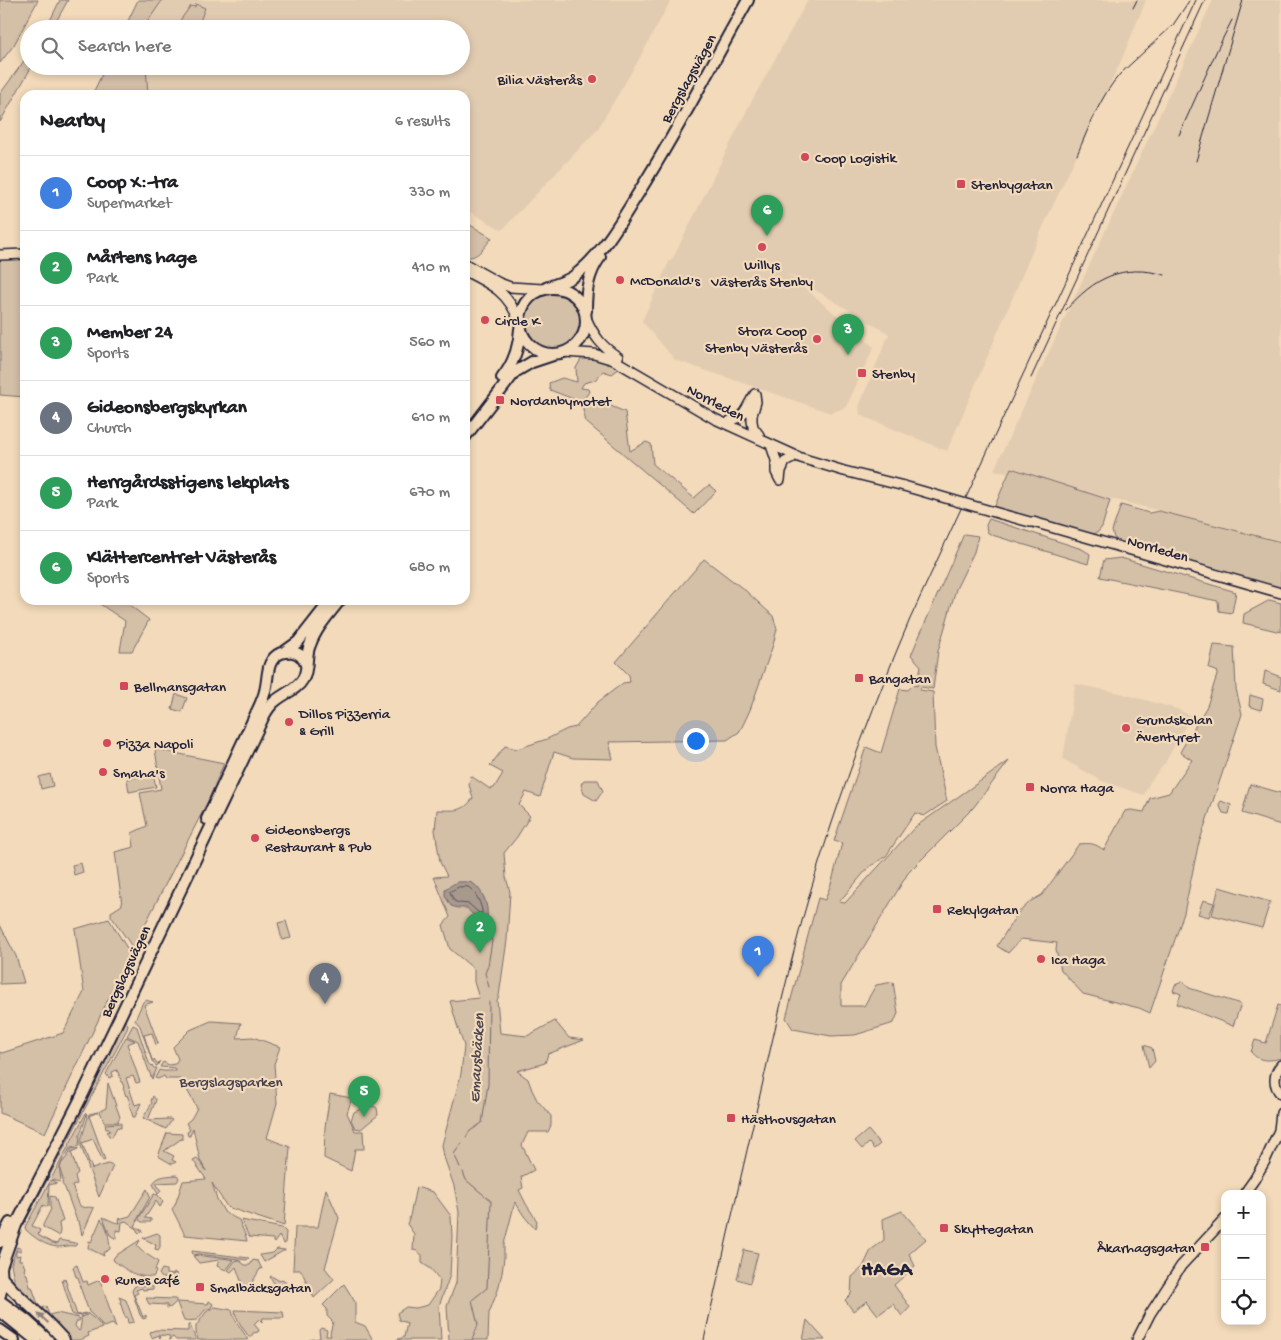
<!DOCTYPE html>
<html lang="en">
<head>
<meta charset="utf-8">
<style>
	body { margin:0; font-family:"Gochi Hand",sans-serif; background:#f6f6f6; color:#202124 }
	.controls { position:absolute; right:15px; bottom:15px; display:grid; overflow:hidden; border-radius:10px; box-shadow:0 2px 8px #0003 }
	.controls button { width:45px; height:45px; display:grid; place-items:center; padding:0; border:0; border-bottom:1px solid #e0e0e0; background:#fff; color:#202124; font:25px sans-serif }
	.you { position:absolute; left:695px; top:740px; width:18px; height:18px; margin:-12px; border:4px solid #fff; border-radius:50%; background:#1a73e8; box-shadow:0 0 0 8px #1a73e833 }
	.badge { display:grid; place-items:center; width:32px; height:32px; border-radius:50%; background:#d1495b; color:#fff; font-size:16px; font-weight:700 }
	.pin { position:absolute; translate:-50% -41px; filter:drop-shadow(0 1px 2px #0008) }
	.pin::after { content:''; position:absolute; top:26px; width:18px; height:15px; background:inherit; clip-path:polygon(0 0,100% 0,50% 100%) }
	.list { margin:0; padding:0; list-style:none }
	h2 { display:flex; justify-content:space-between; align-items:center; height:65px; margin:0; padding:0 20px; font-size:21px }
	h2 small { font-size:16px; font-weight:400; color:#757577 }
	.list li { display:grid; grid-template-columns:32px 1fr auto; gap:15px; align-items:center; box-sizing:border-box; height:75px; padding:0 20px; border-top:1px solid #e0e0e0 }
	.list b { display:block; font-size:19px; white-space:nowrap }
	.list p { margin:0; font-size:16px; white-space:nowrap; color:#757577 }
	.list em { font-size:16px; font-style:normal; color:#757577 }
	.icon { flex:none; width:28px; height:28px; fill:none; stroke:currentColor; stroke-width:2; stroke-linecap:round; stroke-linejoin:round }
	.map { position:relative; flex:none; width:1281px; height:1340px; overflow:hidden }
	.search { position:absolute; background:#fff; box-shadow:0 2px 8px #0003; left:20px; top:20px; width:450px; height:55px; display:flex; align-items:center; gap:12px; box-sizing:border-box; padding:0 18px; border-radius:28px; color:#757577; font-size:19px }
	.panel { position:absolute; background:#fff; box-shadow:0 2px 8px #0003; left:20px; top:90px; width:450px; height:515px; border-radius:15px }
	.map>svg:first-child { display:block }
</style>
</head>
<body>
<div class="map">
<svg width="1281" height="1340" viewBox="0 0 1281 1340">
	<rect width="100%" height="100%" fill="#f2daba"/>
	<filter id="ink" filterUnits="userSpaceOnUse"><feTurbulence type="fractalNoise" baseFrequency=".02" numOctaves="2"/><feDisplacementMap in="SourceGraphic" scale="10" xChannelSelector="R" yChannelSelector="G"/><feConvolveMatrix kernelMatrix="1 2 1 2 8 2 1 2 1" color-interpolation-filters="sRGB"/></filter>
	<g filter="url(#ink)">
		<!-- built -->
		<path fill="#e2ccb1" d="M161 0H671L638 61 597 130 502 230 465 209V95H148L146 66H461V29H144V27L161 2Z
			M808 0H1146L1121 61 1042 229 947 451 860 415 859 406 889 334 787 273 874 347 846 407 831 413 675 360 642 321 669 262 673 258 750 104Z
			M1213 0H1281V541L994 470Z
			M1075 684 1120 693 1177 709 1191 716 1165 763 1150 782 1144 795 1102 781 1063 759Z"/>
		<!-- green -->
		<path fill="#d4bfa7" stroke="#7b7071" d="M0 0H38L14 45 0 63Z
			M60 0H68L52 29H46Z
			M138 0H161V2L144 27V29H124Z
			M196 4 205 8 197 29H174L189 8 191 6 195 7Z
			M29 54V66H32L0 122V94Z
			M106 66H146L148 95H92Z
			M465 224 472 226 492 238C484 247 478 259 465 257Z
			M25 257V397L0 395V260Z
			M523 320a30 30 0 1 1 60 0a30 30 0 1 1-60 0Z
			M583 356 601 358 620 368 612 374 603 371 595 380 584 383 581 388 588 389 589 392 583 400 586 403 594 399 625 412 630 451 646 442 651 444 653 464 694 498 709 485 716 491 694 514 586 422 581 402 550 390 549 383 562 378 577 382 576 368Z
			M1011 468 1110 500 1102 527 1097 533 1088 534 994 508Z
			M1121 505 1149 513 1159 511 1281 542V589L1120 542 1114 538 1112 531Z
			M989 519 1082 549 1090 554 1088 564 992 535 987 532 986 525Z
			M964 534 978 536 974 552 956 589 938 651 933 689 921 687 920 690 933 692 935 747 947 801 924 816 915 813 886 856 868 868 839 902 845 903 915 827 1009 761 973 808 908 873 841 985V1006H864L876 985 893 982 898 1013 894 1023 855 1035 831 1036 793 1029 786 1018 818 898 825 900 832 881 842 843 834 841 866 747 881 753 900 689 908 690 913 685 917 686 921 666 911 655Z
			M1121 558 1236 592 1232 613 1219 611 1218 601 1100 577 1104 560Z
			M704 559 746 591 773 616 777 629 773 645 750 710 742 727 739 732 727 740 609 742 613 759 573 758 554 752 540 797 526 792 519 805 530 816 517 837 504 853 506 877 510 892 507 940 499 996 497 1000 500 1033 527 1036 555 1021 569 1038 584 1040 548 1054 545 1063 517 1071 528 1079 532 1090 537 1100 551 1116V1125L548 1132H528L522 1145 534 1170 521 1177 523 1188 519 1190 526 1204 537 1221 535 1229 524 1216 515 1202 504 1244V1258L502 1273 498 1290 489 1313 488 1340H449L447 1306 456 1283 459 1212 454 1186 444 1157 442 1145 461 1074 464 1046 458 1028 450 1001 479 998 474 982V969L450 949 443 925 450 917 434 877 447 876 440 862 435 830 437 810C454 810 463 813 473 798L469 785 471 776 490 789 494 788 503 773 490 766 505 746 517 749 547 739 567 729 576 727 598 702 623 683 630 682 629 675 616 662Z
			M94 600H123L149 620 132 651H120L125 621Z
			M1270 600 1281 603V632L1243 623 1244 614Z
			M1214 645 1234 647 1236 689 1242 714 1198 846 1184 913 1150 1013 1139 1008 1083 994 1061 970 1056 950 1057 943 1021 939 1008 953 997 946 1017 914 1031 901 1042 895 1079 844C1091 843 1094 843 1104 850L1125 811 1131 810 1144 812 1150 798 1169 793 1192 760 1180 752 1207 706 1218 672 1209 668Z
			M1265 671 1281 677V690L1263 684Z
			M176 694 187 698 182 712 172 709Z
			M1250 695 1263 699 1261 710 1249 706Z
			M155 749 224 763 208 801 133 948 111 916V912L122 905 115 852 134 847 132 833 147 826 140 793 161 789Z
			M50 774 53 786 41 789 39 777Z
			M153 774 156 787 129 792 127 779Z
			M584 780H598L603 791 596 801 584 794 581 784Z
			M1250 784 1281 793V825L1242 813Z
			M1221 801 1231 805 1229 814 1223 813 1219 804Z
			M81 863 83 872 74 875 72 865Z
			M1219 887 1270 902 1262 928 1212 915Z
			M1203 900 1214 903 1209 917 1198 914Z
			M109 919 130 953 45 1133 0 1113V1052L2 1053 63 1033 84 992 75 929Z
			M286 921 291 938 282 940 278 923Z
			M0 925 16 956 24 983 0 984Z
			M1182 982 1185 983 1189 988 1241 1004 1233 1026 1177 1004 1181 994 1173 991 1175 985Z
			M145 1000 153 1002 144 1005 158 1043H159L156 1045 152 1033 144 1035 152 1060H154L157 1064 160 1061 157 1066 155 1065 152 1061 140 1026 135 1020 143 1002Z
			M1278 1005 1281 1006V1058C1271 1061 1258 1062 1251 1052L1255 1040 1266 1043Z
			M125 1021 128 1024 127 1029 23 1226 20 1225 71 1132Z
			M211 1021 241 1023 237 1038 253 1037 280 1047 274 1064 277 1103 267 1138 290 1147 284 1226 227 1207 212 1183 217 1199 225 1213 239 1220 246 1237 247 1241 185 1235 172 1209 175 1205 183 1181 206 1179 193 1160 197 1158 206 1171 200 1160 193 1128 190 1136H188L187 1132 190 1130 186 1123 191 1119 197 1108 181 1079H166L164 1076 158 1079 155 1078 159 1070 163 1071H176L174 1068 160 1067 163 1062 169 1065 175 1064 178 1059 173 1047 190 1030Z
			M133 1025 137 1027 149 1063 154 1068H157L152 1079 138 1041 127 1036Z
			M126 1037 135 1041 127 1044 140 1082 136 1083 133 1076 126 1078 135 1105 141 1103 135 1117H133L129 1104 130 1103 127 1095 126 1096 123 1088 124 1087 117 1070 112 1072 113 1076 109 1078 106 1074Z
			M1144 1045 1152 1048 1155 1061 1149 1068Z
			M108 1083 120 1117 118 1120 119 1122H104L100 1111 106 1108Z
			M330 1094 352 1098 347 1113 355 1131H363L364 1149H355L351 1171 324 1158 325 1127Z
			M153 1096 156 1100 148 1120 170 1119 172 1120 166 1129 143 1118 152 1103 151 1101Z
			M368 1106H374L377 1108 378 1115 361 1129 355 1128 351 1120 354 1112Z
			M98 1112 89 1116 105 1160 103 1161 93 1139 82 1143 89 1162 87 1163 81 1146V1140L89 1114Z
			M86 1113 87 1114 80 1135 79 1146 70 1148C63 1162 57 1163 61 1179L60 1182 51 1179Z
			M121 1123V1128L117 1127 112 1137 109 1136 107 1132 110 1131 109 1129H106L105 1124Z
			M868 1130 880 1144 874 1149 869 1143 862 1149 855 1141Z
			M167 1133 182 1134V1140L181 1139 164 1151 174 1156 172 1160 176 1162 172 1164 158 1156Z
			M78 1148V1149L71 1152 78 1173 75 1176 77 1184 72 1186 80 1206C85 1209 89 1206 94 1208L82 1235 79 1221H77L65 1188 62 1184 63 1179 60 1170 61 1164 67 1157 71 1149Z
			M90 1163 92 1169 108 1164 113 1166 99 1197 87 1164Z
			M177 1175 179 1178 177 1182 156 1183 161 1191 158 1194 153 1184C157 1175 168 1176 177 1175Z
			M51 1180 57 1183 49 1185 48 1207 43 1205 32 1226 40 1230 38 1235 52 1243 57 1244 59 1240 75 1243 77 1244 75 1246C69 1245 64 1247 58 1247 45 1246 35 1238 26 1230L25 1227Z
			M416 1187 433 1192 451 1216 452 1237 450 1275 439 1306 441 1340H396L404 1337 407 1323 399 1320 397 1313 406 1307 416 1308 428 1305 439 1289 440 1280 431 1269 422 1263V1255L417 1251 413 1250 414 1234 407 1224 410 1216Z
			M147 1189 150 1197 137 1220 138 1221 135 1226 143 1231 139 1233 137 1231V1229L126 1221 122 1222 121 1231 116 1230V1239L110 1235 103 1217 114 1222 120 1223 119 1219 130 1216Z
			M326 1189 339 1218 325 1268 334 1279 314 1298 301 1270H293L295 1227H318Z
			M154 1194 158 1195 163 1202 160 1207 156 1201 145 1218 151 1219V1222H142L139 1220V1218Z
			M50 1196 55 1197 63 1221 59 1223 60 1231 59 1236 43 1227V1225L51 1209 50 1207Z
			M902 1211 926 1239 909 1254 915 1266 894 1285 910 1307 902 1316 893 1304 878 1315 867 1301 853 1311 845 1300 851 1294 852 1277 863 1267 871 1250 884 1240 883 1219Z
			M101 1219C108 1226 109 1238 110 1249L103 1253 104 1256 88 1248 89 1241 91 1242Z
			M241 1220 282 1228 286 1232 285 1244 283 1243 279 1236 274 1243 273 1242V1239L249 1237Z
			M157 1233 160 1235V1247L158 1250 155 1249 156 1245 143 1238Z
			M140 1240 137 1246C142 1253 151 1256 158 1262L155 1270 156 1272 153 1277C134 1277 128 1271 114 1261L113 1259 115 1256Z
			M17 1247 22 1249 20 1251H16V1256L20 1255 19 1260H22L25 1268 24 1269 26 1274H27L30 1287H32L39 1307 42 1308 46 1306 49 1315 57 1313 79 1318 80 1320 76 1322 75 1326 79 1331 80 1330C80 1326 82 1322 81 1317L87 1315V1313L98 1322 102 1328 88 1333 89 1336 80 1340H67L12 1284 14 1279 11 1264Z
			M277 1249 285 1250V1251H283L264 1262 260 1255 273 1253Z
			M744 1250 758 1253 750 1283 737 1279Z
			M192 1251 249 1258 247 1260 198 1254 193 1255Z
			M198 1255C210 1258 222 1257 234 1260L226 1270 217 1266 219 1260 199 1263 193 1256Z
			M236 1260 240 1261 245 1265H250L253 1260 258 1261 262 1269H260L250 1286 270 1288V1290L241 1289 243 1286 236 1267 231 1272 228 1270Z
			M77 1265 83 1282 87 1281 88 1285 100 1280 116 1327H115L113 1324 103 1327 99 1321 89 1312 79 1284 80 1283 78 1277H76L73 1267Z
			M162 1269 166 1270V1274L173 1275 174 1273 177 1274V1278L174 1279 162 1278 159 1274Z
			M271 1276 280 1281 281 1279 284 1280C290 1290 281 1291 274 1290L272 1288 276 1286 270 1277Z
			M65 1279 77 1315 85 1313 86 1314 77 1316 72 1314 69 1306 70 1305 62 1280Z
			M344 1284 355 1302V1322L365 1326 373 1340H309L320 1338 319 1330 321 1328 327 1330 326 1336H331L330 1333 333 1322 327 1316V1309L323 1305Z
			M137 1285 153 1286V1289L143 1290 142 1288 136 1290 138 1293 134 1295 143 1317 146 1315V1318L143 1319 140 1315 132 1291 134 1287Z
			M119 1297 126 1300 134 1322 128 1323 127 1317H125L120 1302 121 1301Z
			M146 1298 176 1299V1302L171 1307 167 1308V1305L149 1304Z
			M209 1301 213 1304 211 1308 205 1310 197 1320 184 1321 177 1303V1302L208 1304Z
			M215 1307 232 1310C233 1320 243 1330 248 1340H198L196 1332V1326L206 1312Z
			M235 1310 283 1312 284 1318H263L262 1322 259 1319 254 1324 259 1330 258 1332 253 1333 251 1337H249C244 1330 235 1318 235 1310Z
			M807 1320 825 1340H803Z
			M188 1325H190L196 1340H176L173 1337 169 1340 170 1336 161 1335 160 1339 159 1335 152 1338 150 1332 156 1330 188 1331Z"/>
		<!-- water -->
		<path fill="#a8998d" stroke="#72696c" d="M457 882C463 882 469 881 474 884 485 893 490 910 486 923 478 922 472 914 467 908H458L451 906 445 896V889Z"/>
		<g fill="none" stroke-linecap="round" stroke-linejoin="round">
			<!-- shore -->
			<path stroke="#58525c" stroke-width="1" d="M459 887C461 887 466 886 468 887 475 890 483 907 482 913H479L469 904 459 903 454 901 450 892Z"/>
			<!-- stream -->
			<path stroke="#72696c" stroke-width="1" d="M486 923 492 941 488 966 485 973 489 987
				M466 1137 470 1131 482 1123 488 1084 489 1002
				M460 1167 454 1154 462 1143
				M463 1172 466 1180 491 1201 487 1288 472 1300 478 1325 472 1340"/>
			<defs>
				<path id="secondary" d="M0 255 25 254
					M465 264 499 283 510 287 543 289
					M465 271C491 284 510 293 519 322
					M586 318C594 336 601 346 618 357
					M564 352 594 354 614 360 715 419 801 458 844 471 904 486
					M755 394 756 402 752 415V421L753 427 759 435
					M730 421C747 416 745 408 755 394
					M771 445 776 460V472L780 480
					M780 480 781 471 785 462 791 459
					M1001 514 1030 522H1033L1281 593
					M1281 1065C1273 1075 1273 1085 1281 1094
					M1279 1130 1281 1113
					M1244 1194 1254 1180 1265 1161 1281 1126
					M1137 1340 1150 1314 1181 1266 1225 1219"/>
				<path id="trunk" d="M520 321a33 33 0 1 1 66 0a33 33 0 1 1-66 0Z
					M546 288C555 284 566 282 574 276 602 255 621 221 639 192 678 130 712 64 748 0
					M586 311C586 290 588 274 600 257
					M502 378C514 363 519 348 520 329
					M465 437 515 372 532 362 553 355
					M284 652 298 642 331 600
					M207 819 260 705C262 700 264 696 265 691 269 677 265 660 281 653 285 652 289 651 293 652 300 653 304 659 306 665
					M0 1242 10 1223
					M0 1295 2 1287 1 1267 16 1225 81 1098 261 722C264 715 268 708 273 703 282 694 297 690 303 679 309 669 305 655 310 645 316 628 329 614 340 600"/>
				<path id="motorway" d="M1 1277 14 1291 48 1323 64 1340
					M0 1301 26 1320 48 1340
					M0 1311 36 1340
					M0 1330 14 1340"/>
			</defs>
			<!-- secondary casing -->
			<use href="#secondary" stroke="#22223b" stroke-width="12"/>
			<!-- trunk casing -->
			<use href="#trunk" stroke="#22223b" stroke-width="14"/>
			<!-- motorway casing -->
			<use href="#motorway" stroke="#22223b" stroke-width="14"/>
			<!-- secondary -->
			<use href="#secondary" stroke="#f2daba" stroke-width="9"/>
			<!-- trunk -->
			<use href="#trunk" stroke="#f2daba" stroke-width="10"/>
			<!-- motorway -->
			<use href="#motorway" stroke="#f2daba" stroke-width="10"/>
			<!-- rail -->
			<path stroke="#22223b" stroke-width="1" d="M1133 8 1137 0
				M1179 135 1217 50 1232 20
				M1077 155C1089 127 1100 97 1120 74L1173 25 1189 1
				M1196 161 1243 0
				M1066 310C1094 278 1122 263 1165 275
				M1031 378 1205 0
				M704 1340C723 1255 742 1171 762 1086 779 1011 796 936 819 863 845 780 876 699 910 619L1196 0"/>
			<defs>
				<path id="secondary-bridge" d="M904 486 1001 514"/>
			</defs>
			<!-- secondary-bridge casing -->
			<use href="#secondary-bridge" stroke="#22223b" stroke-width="12" stroke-linecap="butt"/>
			<!-- secondary-bridge -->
			<use href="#secondary-bridge" stroke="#f2daba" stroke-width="9"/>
		</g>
		<!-- one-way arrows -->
		<defs><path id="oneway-solid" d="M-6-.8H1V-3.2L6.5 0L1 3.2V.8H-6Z" transform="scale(1.25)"/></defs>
		<use fill="#8a7e7a" href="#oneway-solid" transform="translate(43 1318) rotate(-136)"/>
	</g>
	<!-- markers -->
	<g fill="#d1495b" stroke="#f2daba" stroke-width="2">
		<circle cx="592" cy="79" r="5"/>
		<circle cx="805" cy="157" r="5"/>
		<rect x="956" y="179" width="10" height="10" rx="2.5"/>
		<circle cx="762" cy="247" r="5"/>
		<circle cx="620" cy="280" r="5"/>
		<circle cx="485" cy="320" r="5"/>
		<circle cx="817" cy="339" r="5"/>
		<rect x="857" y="368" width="10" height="10" rx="2.5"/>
		<rect x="495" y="395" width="10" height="10" rx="2.5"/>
		<rect x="854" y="673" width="10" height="10" rx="2.5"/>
		<rect x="119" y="681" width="10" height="10" rx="2.5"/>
		<circle cx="289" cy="722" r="5"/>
		<circle cx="1126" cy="728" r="5"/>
		<circle cx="107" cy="743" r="5"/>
		<circle cx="103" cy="772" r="5"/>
		<rect x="1025" y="782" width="10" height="10" rx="2.5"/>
		<circle cx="255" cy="838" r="5"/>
		<rect x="932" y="904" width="10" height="10" rx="2.5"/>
		<circle cx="1041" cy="959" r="5"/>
		<rect x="726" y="1113" width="10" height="10" rx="2.5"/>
		<rect x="939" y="1223" width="10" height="10" rx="2.5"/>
		<rect x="1200" y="1242" width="10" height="10" rx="2.5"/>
		<circle cx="105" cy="1279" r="5"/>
		<rect x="195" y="1282" width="10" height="10" rx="2.5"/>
	</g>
	<g text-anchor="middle" stroke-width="4.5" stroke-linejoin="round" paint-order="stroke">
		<!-- street labels -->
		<g font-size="15" fill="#22223b" stroke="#f2daba">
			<text transform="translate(688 78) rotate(-61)" y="5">Bergslagsvägen</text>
			<text transform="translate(716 402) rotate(28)" y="5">Norrleden</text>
			<text transform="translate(1158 548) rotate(16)" y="5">Norrleden</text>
			<text transform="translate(125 971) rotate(-65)" y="5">Bergslagsvägen</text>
		</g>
		<!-- poi labels -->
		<g font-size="15" fill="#22223b" stroke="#f2daba" text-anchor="start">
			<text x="582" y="84" text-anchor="end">Bilia Västerås</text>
			<text x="815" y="162">Coop Logistik</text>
			<text x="971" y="189">Stenbygatan</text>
			<text x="762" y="269" text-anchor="middle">Willys<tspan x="762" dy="17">Västerås Stenby</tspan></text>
			<text x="630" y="285">McDonald's</text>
			<text x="495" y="325">Circle K</text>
			<text x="807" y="335" text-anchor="end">Stora Coop<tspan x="807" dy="17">Stenby Västerås</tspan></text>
			<text x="872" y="378">Stenby</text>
			<text x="510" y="405">Nordanbymotet</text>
			<text x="869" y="683">Bangatan</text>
			<text x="134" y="691">Bellmansgatan</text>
			<text x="299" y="718">Dillos Pizzerria<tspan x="299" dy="17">&amp; Grill</tspan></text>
			<text x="1136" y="724">Grundskolan<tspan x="1136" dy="17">Äventyret</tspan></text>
			<text x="117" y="748">Pizza Napoli</text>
			<text x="113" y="777">Smaha's</text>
			<text x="1040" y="792">Norra Haga</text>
			<text x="265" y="834">Gideonsbergs<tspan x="265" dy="17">Restaurant &amp; Pub</tspan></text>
			<text x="947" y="914">Rekylgatan</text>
			<text x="1051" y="964">Ica Haga</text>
			<text x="741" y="1123">Hästhovsgatan</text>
			<text x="954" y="1233">Skyttegatan</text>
			<text x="1195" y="1252" text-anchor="end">Åkarhagsgatan</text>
			<text x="115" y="1284">Runes café</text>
			<text x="210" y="1292">Smalbäcksgatan</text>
		</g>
		<!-- park labels -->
		<g font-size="15" fill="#464151" stroke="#f2daba">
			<text x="231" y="1086">Bergslagsparken</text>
		</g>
		<!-- water labels -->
		<g font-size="16" font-style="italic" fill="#4a4654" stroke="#f2daba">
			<text transform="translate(475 1058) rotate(-87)" y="6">Emausbäcken</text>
		</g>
		<!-- district labels -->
		<g font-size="20" font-weight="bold" letter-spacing="1" fill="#22223b" stroke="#f2daba">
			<text x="887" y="1275">HAGA</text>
		</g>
	</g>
</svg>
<div class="controls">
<button>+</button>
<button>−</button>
<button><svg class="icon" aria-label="locate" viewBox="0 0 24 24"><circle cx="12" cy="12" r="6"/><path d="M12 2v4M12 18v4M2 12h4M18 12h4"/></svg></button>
</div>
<div class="you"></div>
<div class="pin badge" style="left:758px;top:977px;background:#3f7fe0">1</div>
<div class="pin badge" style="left:480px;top:953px;background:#2e9e5b">2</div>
<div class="pin badge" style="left:848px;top:355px;background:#2e9e5b">3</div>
<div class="pin badge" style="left:325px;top:1004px;background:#6b7280">4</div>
<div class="pin badge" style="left:364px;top:1117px;background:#2e9e5b">5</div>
<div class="pin badge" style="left:767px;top:236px;background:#2e9e5b">6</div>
<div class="search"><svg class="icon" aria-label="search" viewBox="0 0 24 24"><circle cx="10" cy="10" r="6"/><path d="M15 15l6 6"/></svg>Search here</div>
<section class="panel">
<h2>Nearby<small>6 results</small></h2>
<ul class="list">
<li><span class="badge" style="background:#3f7fe0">1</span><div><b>Coop X:-tra</b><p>Supermarket</p></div><em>330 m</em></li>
<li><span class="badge" style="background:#2e9e5b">2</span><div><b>Mårtens hage</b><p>Park</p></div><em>410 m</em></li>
<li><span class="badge" style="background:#2e9e5b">3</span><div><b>Member 24</b><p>Sports</p></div><em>560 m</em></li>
<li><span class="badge" style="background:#6b7280">4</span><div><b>Gideonsbergskyrkan</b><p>Church</p></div><em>610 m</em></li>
<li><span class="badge" style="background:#2e9e5b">5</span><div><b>Herrgårdsstigens lekplats</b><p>Park</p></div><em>670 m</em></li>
<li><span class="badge" style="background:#2e9e5b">6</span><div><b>Klättercentret Västerås</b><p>Sports</p></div><em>680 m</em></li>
</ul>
</section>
</div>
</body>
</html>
